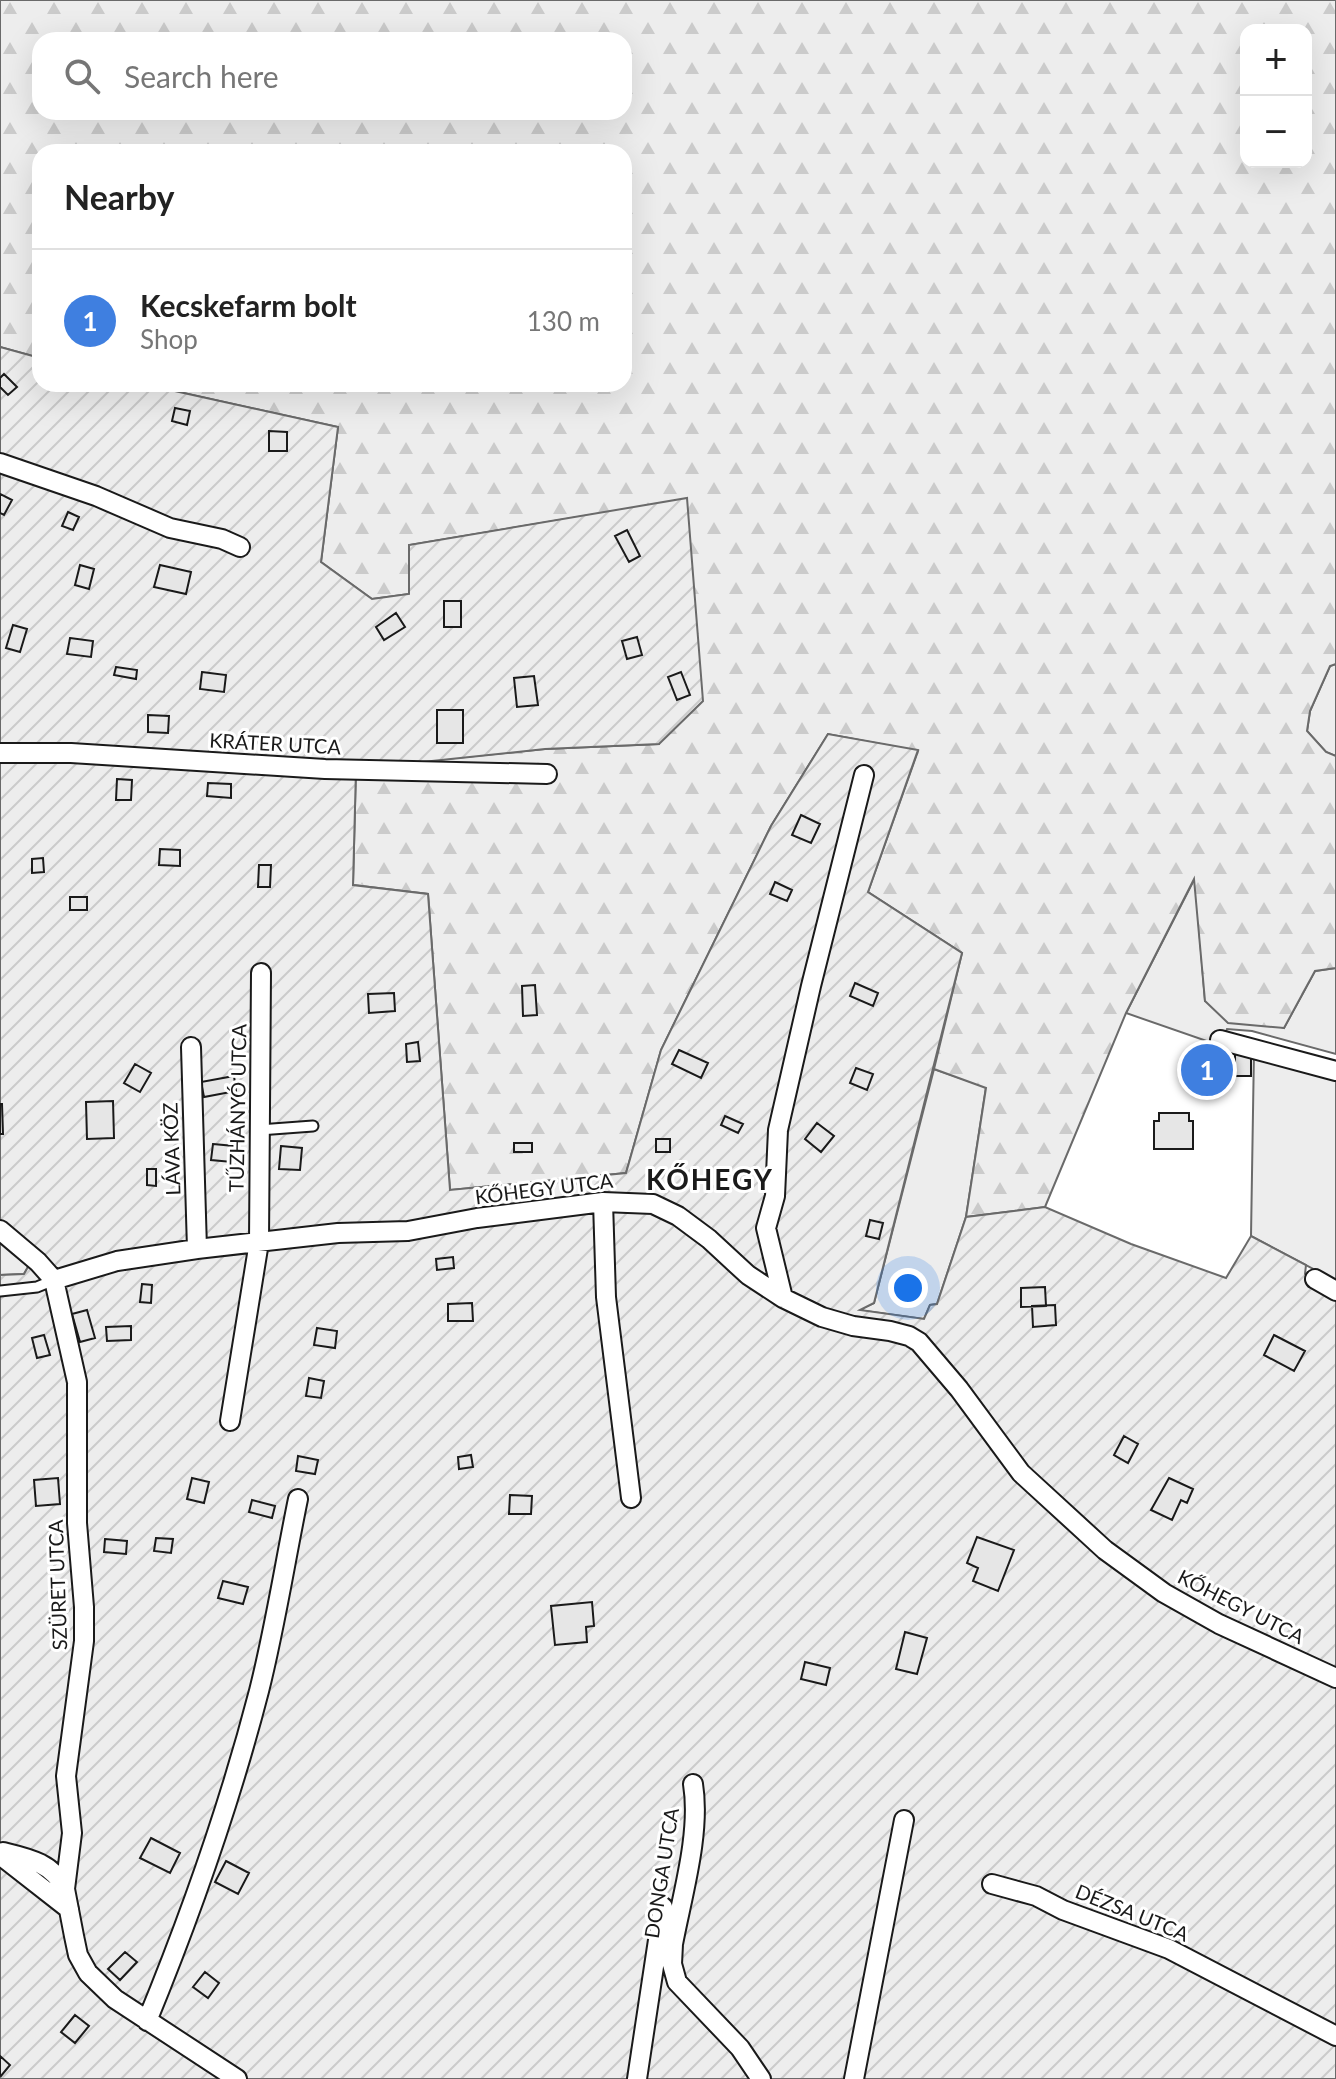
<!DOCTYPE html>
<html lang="en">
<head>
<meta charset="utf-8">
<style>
	body { margin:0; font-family:Lato,sans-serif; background:#f2f2f2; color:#222 }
	.controls { position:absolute; right:24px; top:24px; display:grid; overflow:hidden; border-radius:16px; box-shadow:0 8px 32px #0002 }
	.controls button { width:72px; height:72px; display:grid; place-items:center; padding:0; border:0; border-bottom:2px solid #e0e0e0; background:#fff; color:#222; font:40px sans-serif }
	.you { position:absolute; left:908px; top:1288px; width:28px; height:28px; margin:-20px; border:6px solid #fff; border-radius:50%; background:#1a73e8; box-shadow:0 0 0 12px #1a73e833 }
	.badge { display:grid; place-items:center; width:52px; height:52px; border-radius:50%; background:#c62828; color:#fff; font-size:26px; font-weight:700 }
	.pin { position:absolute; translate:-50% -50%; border:4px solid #fff; box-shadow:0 2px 8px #0006 }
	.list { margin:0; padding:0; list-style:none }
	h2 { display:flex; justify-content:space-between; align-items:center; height:104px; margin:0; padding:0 32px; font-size:34px }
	h2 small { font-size:26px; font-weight:400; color:#767676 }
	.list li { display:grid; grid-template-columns:52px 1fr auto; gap:24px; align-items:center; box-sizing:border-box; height:144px; padding:0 32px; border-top:2px solid #e0e0e0 }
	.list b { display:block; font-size:30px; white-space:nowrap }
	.list p { margin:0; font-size:26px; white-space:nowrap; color:#767676 }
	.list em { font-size:26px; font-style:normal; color:#767676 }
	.icon { flex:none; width:44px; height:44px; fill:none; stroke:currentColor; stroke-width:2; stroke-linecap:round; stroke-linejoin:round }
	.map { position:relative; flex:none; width:1336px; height:2079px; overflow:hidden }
	.search { position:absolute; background:#fff; box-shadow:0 8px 32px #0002; left:32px; top:32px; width:600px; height:88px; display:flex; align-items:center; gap:20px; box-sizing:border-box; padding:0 28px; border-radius:24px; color:#767676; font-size:30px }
	.panel { position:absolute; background:#fff; box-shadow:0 8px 32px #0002; left:32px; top:144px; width:600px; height:248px; border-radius:24px }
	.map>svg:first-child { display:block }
</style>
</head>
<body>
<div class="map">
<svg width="1336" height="2079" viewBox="0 0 1336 2079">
	<defs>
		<pattern id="forest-firs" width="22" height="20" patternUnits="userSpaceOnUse" patternTransform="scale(2)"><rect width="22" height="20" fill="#ededed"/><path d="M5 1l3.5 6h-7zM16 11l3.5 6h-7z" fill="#cbcbcb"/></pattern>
		<pattern id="garden-furrows" width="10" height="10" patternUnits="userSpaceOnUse" patternTransform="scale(2)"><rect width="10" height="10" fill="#ededed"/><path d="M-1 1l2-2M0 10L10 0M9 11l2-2" fill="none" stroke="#cbcbcb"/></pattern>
	</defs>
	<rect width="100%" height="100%" fill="#fff"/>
	<!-- built -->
	<path fill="#ededed" stroke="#6a6a6a" stroke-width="2" d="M1336 664V756L1326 752 1307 731 1310 711 1330 666Z
		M1195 878 1205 1001 1284 1028 1315 971 1336 968V1054L1252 1031 1227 1029 1221 1046 1126 1013Z
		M1254 1050 1336 1065V1281L1251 1236Z
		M934 1069 986 1087 966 1217 937 1304 930 1305 924 1319 858 1310 874 1303Z
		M0 1219 37 1251 24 1274 0 1275Z"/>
	<!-- forest -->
	<path fill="url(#forest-firs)" stroke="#6a6a6a" stroke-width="2" fill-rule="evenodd" d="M0 0H1336V664L1330 666 1310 711 1307 731 1326 752 1336 756V968L1315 971 1284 1028 1228 1023 1205 1001 1194 879 1126 1013 1045 1207 966 1217 986 1088 934 1069 962 953 868 892 918 751 828 734 771 826 661 1050 626 1173 450 1190 428 894 353 885 356 768 545 749 659 744 687 499 409 545V594L372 599 321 562 338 427 143 384H624V152H40V358L0 347ZM1246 30H1306V162H1246ZM40 40H624V112H40Z"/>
	<!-- garden -->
	<path fill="url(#garden-furrows)" stroke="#6a6a6a" stroke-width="2" d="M0 347 40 358V384H143L338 427 321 562 372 599 409 594V545L687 498 703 701 659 744 545 749 356 769 353 885 428 894 450 1190 626 1173 661 1050 771 826 828 734 918 750 868 892 962 953 874 1303 860 1310 924 1319 930 1305 937 1304 966 1217 1045 1207 1131 1244 1226 1278 1251 1236 1306 1265 1305 1274 1336 1291V2079H0V1275L24 1274 37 1251 0 1219Z"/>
	<!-- building -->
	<path fill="#e6e6e6" stroke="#1a1a1a" stroke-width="2" d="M4 374 17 387 8 395 0 387V378Z
		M175 408 190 411 187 425 172 421Z
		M269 431 287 432V451H269Z
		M0 494 12 500 4 515 0 513Z
		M68 512 79 517 73 530 62 526Z
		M627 530 640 556 629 562 615 536Z
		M80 565 94 569 89 589 75 585Z
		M160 565 191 572 186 594 154 587Z
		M444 601H461V627H444Z
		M396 613 405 627 384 640 376 627Z
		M13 625 27 629 20 652 6 648Z
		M637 637 642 655 627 659 622 641Z
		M70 638 93 641 91 657 67 654Z
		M116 667 137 670 136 679 114 675Z
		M202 672 226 675 224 692 200 689Z
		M681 672 690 695 677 700 668 677Z
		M534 676 538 705 517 707 514 678Z
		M437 710H463V743H437Z
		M148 715 169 716 168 733 148 732Z
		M117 779 132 780 131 800H116Z
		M208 783 231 784V798L207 796Z
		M801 815 820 824 811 843 792 835Z
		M160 849 180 850V866L159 865Z
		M43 858 44 872 32 873V859Z
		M259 865H271L270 887H258Z
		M775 882 792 890 787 901 770 894Z
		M70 897H87V910H70Z
		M855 983 878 993 873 1006 850 996Z
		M535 985 537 1015 523 1016 522 986Z
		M394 993 395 1011 369 1013 368 994Z
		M418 1042 420 1061 407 1062 406 1044Z
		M679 1050 708 1063 701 1078 672 1064Z
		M1235 1051H1251V1076H1235Z
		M135 1064 151 1073 140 1092 124 1083Z
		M856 1068 873 1074 867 1090 850 1083Z
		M234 1076 236 1091 204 1097 201 1082Z
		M113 1101 114 1138 87 1139 86 1102Z
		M0 1104H2L3 1134H0Z
		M1159 1113H1189V1121H1193V1149H1154V1121H1159Z
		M725 1116 743 1124 738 1133 721 1125Z
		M817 1123 834 1136 821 1152 805 1139Z
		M656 1139H670V1152H656Z
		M514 1143H532V1152H514Z
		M213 1144 234 1146 232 1162 211 1160Z
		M281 1146 302 1148 300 1170 279 1169Z
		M147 1169H156V1186L147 1185Z
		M870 1220 883 1223 879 1239 866 1236Z
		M453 1257 454 1268 437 1270 436 1259Z
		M142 1284 152 1285 151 1303 140 1302Z
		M1045 1287 1046 1306 1021 1307V1288Z
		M472 1303 473 1321H448V1304Z
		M1055 1305 1056 1325 1033 1327 1032 1306Z
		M87 1310 95 1338 80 1342 72 1314Z
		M131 1326V1340L107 1341 106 1327Z
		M317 1328 337 1331 335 1348 314 1345Z
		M44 1335 50 1355 37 1358 32 1338Z
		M1274 1335 1305 1351 1294 1371 1264 1355Z
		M309 1378 324 1381 321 1398 306 1396Z
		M1124 1436 1138 1444 1128 1463 1114 1455Z
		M471 1455 473 1467 459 1469 458 1457Z
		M298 1456 318 1460 315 1474 296 1471Z
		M58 1478 60 1504 36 1506 34 1480Z
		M192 1478 209 1482 204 1503 187 1499Z
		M1169 1478 1193 1489 1187 1503 1181 1500 1172 1520 1151 1510Z
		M510 1495 532 1496 531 1514H509Z
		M252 1500 275 1506 272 1518 249 1512Z
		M977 1537 1014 1550 998 1591 973 1581 978 1568 967 1563Z
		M156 1538 173 1539 171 1553 154 1551Z
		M105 1539 127 1541 126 1554 104 1552Z
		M223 1581 248 1587 243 1604 218 1598Z
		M592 1602 594 1626 586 1627 587 1642 555 1645 551 1606Z
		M905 1632 927 1638 917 1674 896 1669Z
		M805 1662 830 1668 826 1685 801 1679Z
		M151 1838 180 1853 170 1873 140 1858Z
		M226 1861 249 1873 238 1894 215 1882Z
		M125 1952 137 1962 120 1980 108 1969Z
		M205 1972 219 1983 208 1998 193 1987Z
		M75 2015 89 2026 75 2043 61 2032Z
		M0 2056 10 2065 1 2076 0 2075Z"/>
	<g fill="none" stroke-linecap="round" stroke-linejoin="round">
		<defs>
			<path id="service" d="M259 1130 313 1126
				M0 1291 37 1287 54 1280"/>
			<path id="minor" d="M0 463 96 496 170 528 222 539 240 547
				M0 753H71L325 769 547 774
				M1220 1040 1336 1071
				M191 1047 197 1249
				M603 1202 606 1297 631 1498
				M0 1230 38 1262 54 1280
				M1315 1279 1336 1291
				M54 1280 117 1261 197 1249 338 1233 408 1231 477 1218 603 1202 653 1204 678 1216 709 1239 748 1275 783 1298 822 1317 853 1326 890 1331 909 1336 919 1342 959 1389 1021 1473 1105 1550 1164 1593 1219 1624 1336 1678
				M54 1280 77 1382V1523L84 1607V1641L66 1776 72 1833 65 1889 74 1936 78 1955 88 1973 115 1999 237 2079
				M783 1298 766 1228 775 1196 778 1130 811 986 864 775
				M230 1421 259 1242 261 973
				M693 1784C701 1833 682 1896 673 1944L672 1964 677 1982 740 2048 761 2079
				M3 1852C28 1858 53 1863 65 1889
				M0 1855 69 1909
				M992 1884 1036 1896 1063 1910 1169 1949 1336 2036
				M147 2021C191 1914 230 1803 259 1691 275 1628 285 1562 298 1499
				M637 2079 663 1907
				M854 2079 904 1820"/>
		</defs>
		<!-- service casing -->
		<use href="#service" stroke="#1a1a1a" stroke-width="13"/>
		<!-- minor casing -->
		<use href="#minor" stroke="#1a1a1a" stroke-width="22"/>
		<!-- service -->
		<use href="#service" stroke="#fff" stroke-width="9"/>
		<!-- minor -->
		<use href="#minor" stroke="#fff" stroke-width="18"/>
	</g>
	<g text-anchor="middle" stroke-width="6" stroke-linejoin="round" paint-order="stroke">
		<!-- street labels -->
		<g font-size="20" fill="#1a1a1a" stroke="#fff">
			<text transform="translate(275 744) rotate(3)" y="7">KRÁTER UTCA</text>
			<text transform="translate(238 1108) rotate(-89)" y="7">TŰZHÁNYÓ UTCA</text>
			<text transform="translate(172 1149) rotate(-92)" y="7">LÁVA KÖZ</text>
			<text transform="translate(544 1189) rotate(-7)" y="7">KŐHEGY UTCA</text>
			<text transform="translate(58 1585) rotate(-92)" y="7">SZÜRET UTCA</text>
			<text transform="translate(1241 1607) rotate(27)" y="7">KŐHEGY UTCA</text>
			<text transform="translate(662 1873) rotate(-81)" y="7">DONGA UTCA</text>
			<text transform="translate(1132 1913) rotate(22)" y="7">DÉZSA UTCA</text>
		</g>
		<!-- district labels -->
		<g font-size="28" font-weight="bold" letter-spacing="2" fill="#1a1a1a" stroke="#fff">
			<text x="710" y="1190">KŐHEGY</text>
		</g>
	</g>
</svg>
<div class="controls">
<button>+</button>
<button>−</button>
</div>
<div class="you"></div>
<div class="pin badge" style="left:1207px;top:1070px;background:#3f7fe0">1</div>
<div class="search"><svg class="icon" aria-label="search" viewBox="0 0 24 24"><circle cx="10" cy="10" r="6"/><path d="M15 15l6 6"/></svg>Search here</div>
<section class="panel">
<h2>Nearby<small></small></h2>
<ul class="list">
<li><span class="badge" style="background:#3f7fe0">1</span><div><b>Kecskefarm bolt</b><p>Shop</p></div><em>130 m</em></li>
</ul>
</section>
</div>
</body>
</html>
